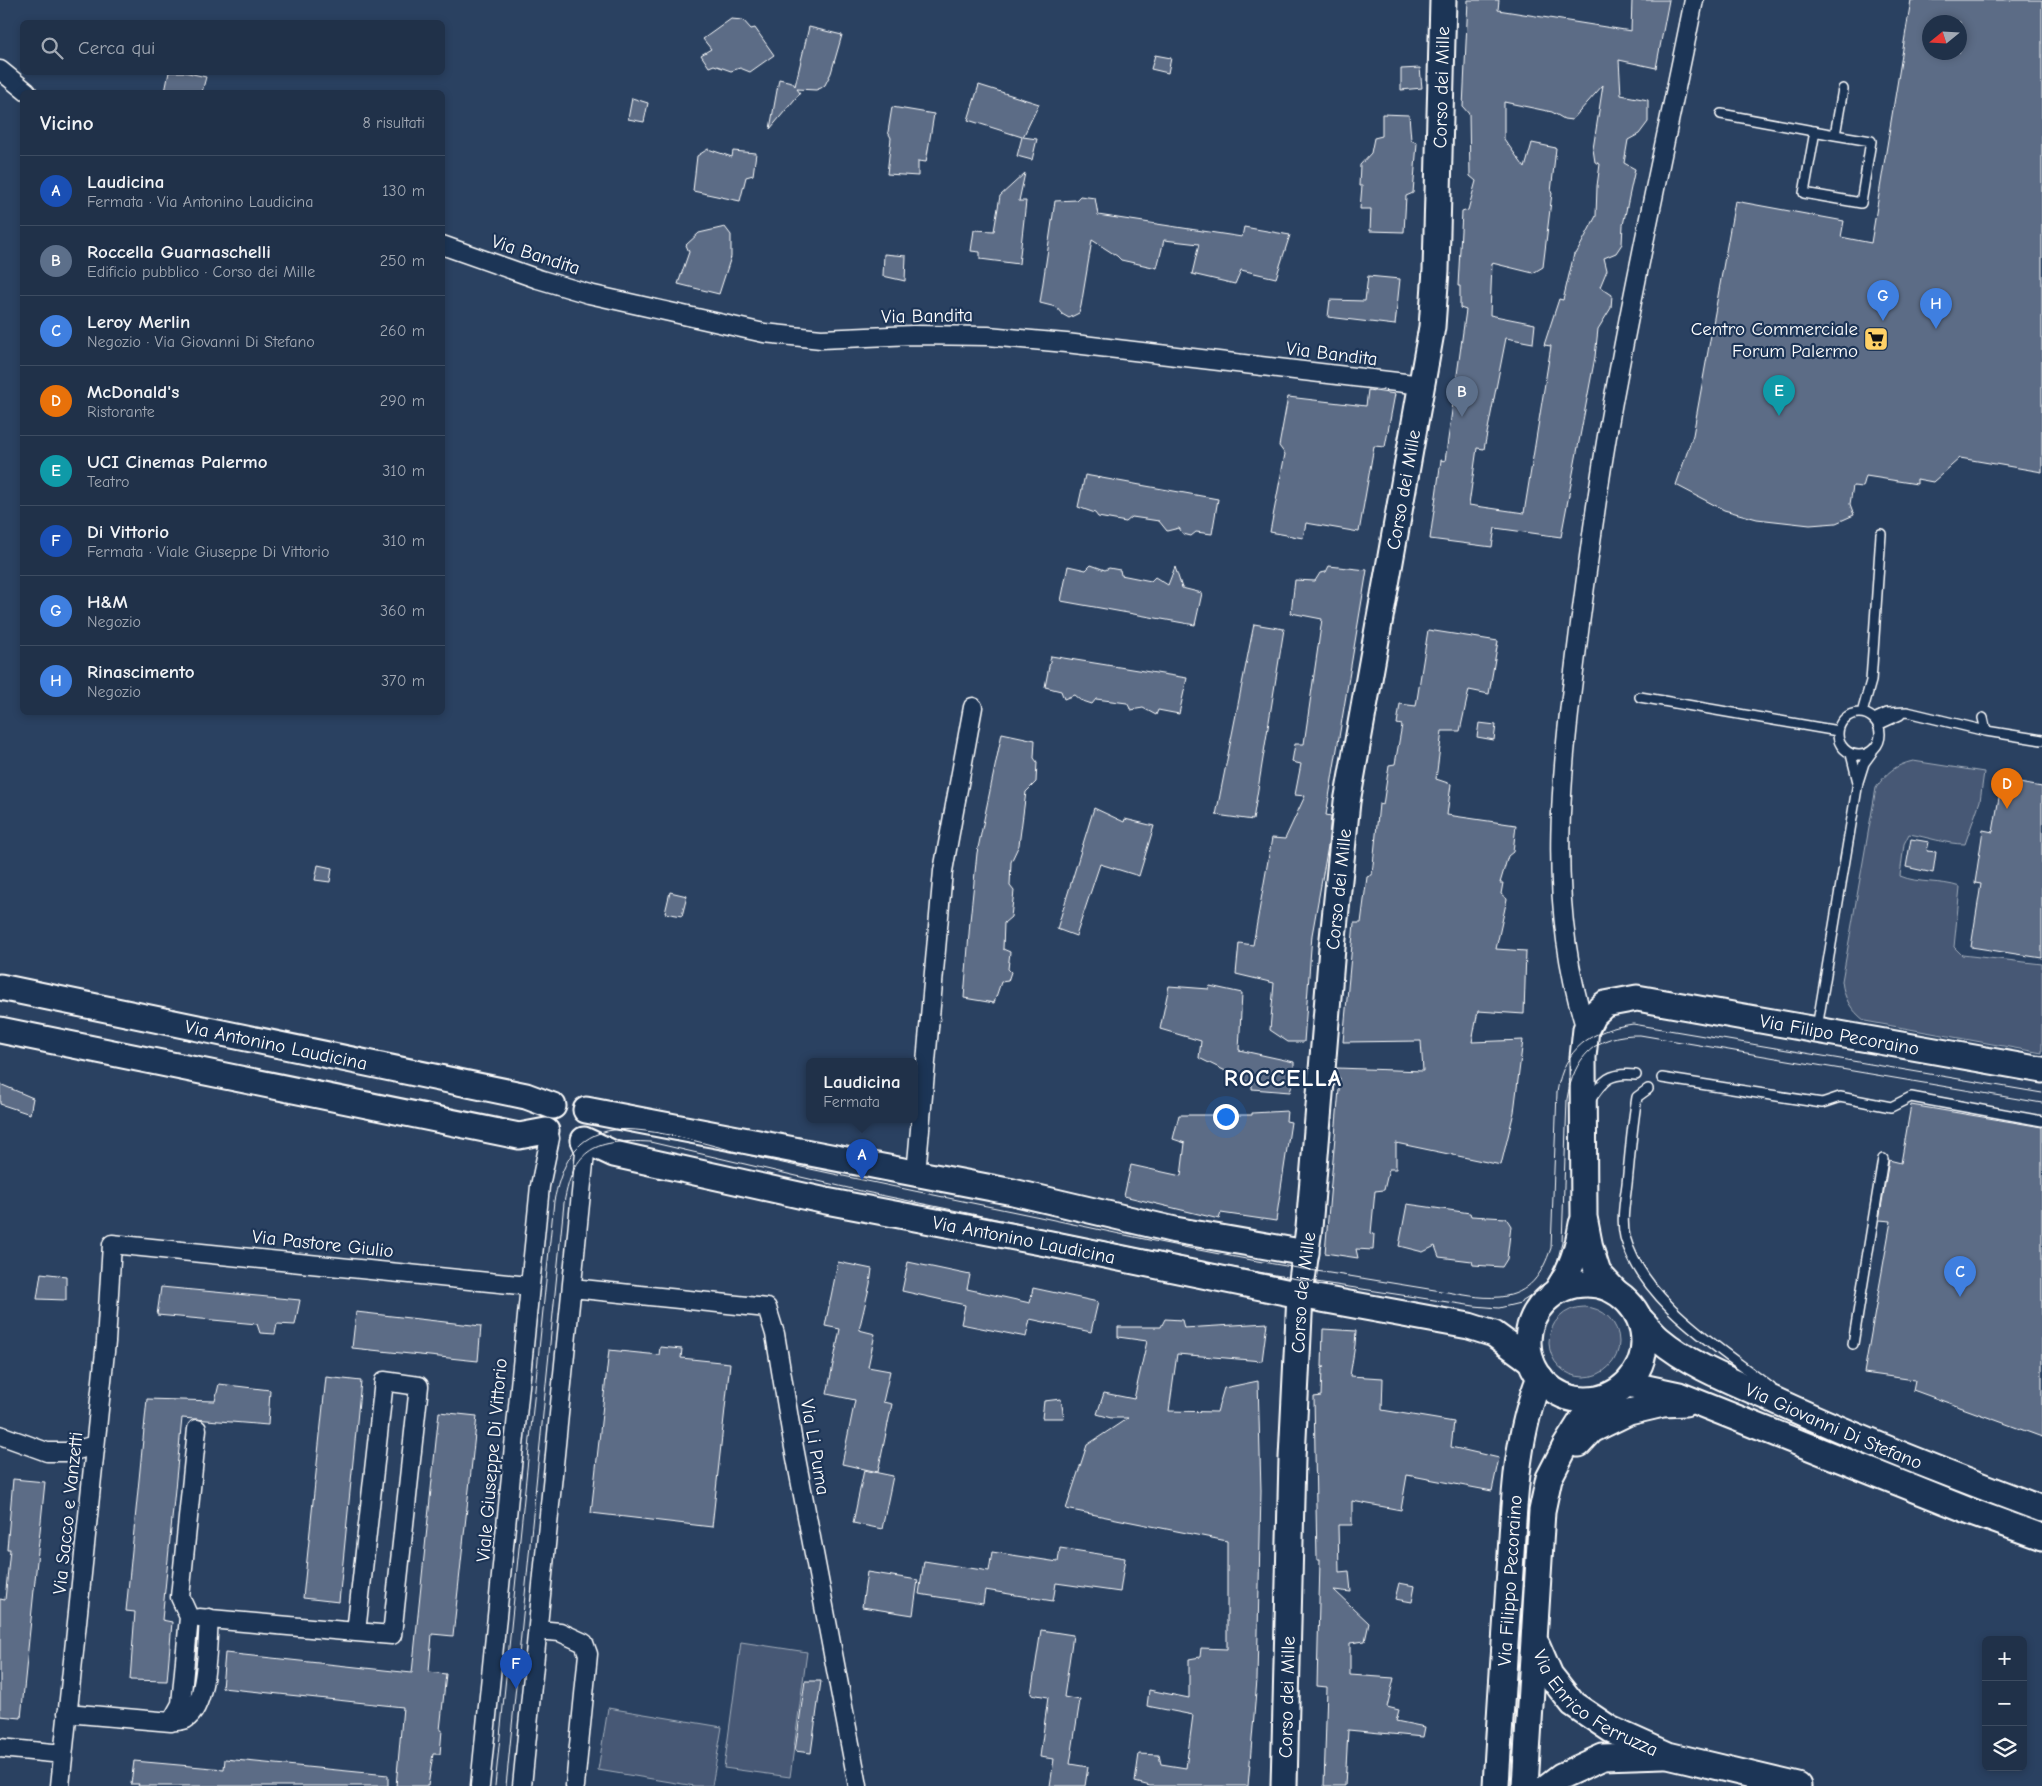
<!DOCTYPE html>
<html lang="it">
<head>
<meta charset="utf-8">
<style>
	body { margin:0; font-family:"Comic Neue",sans-serif; background:#283950; color:#f1f3f6 }
	.controls { position:absolute; right:15px; bottom:15px; display:grid; overflow:hidden; border-radius:8px; box-shadow:0 2px 8px #0003 }
	.controls button { width:45px; height:45px; display:grid; place-items:center; padding:0; border:0; border-bottom:1px solid #3d4c61; background:#203149; color:#f1f3f6; font:25px sans-serif }
	.compass { position:absolute; left:1922px; top:15px; width:45px; height:45px; border-radius:50%; background:#203149; box-shadow:0 2px 8px #0003; rotate:252deg }
	.you { position:absolute; left:1225px; top:1116px; width:18px; height:18px; margin:-12px; border:4px solid #fff; border-radius:50%; background:#1a73e8; box-shadow:0 0 0 8px #1a73e833 }
	.badge { display:grid; place-items:center; width:32px; height:32px; border-radius:50%; background:#8bbbb9; color:#fff; font-size:16px; font-weight:700 }
	.pin { position:absolute; translate:-50% -41px; filter:drop-shadow(0 1px 2px #0008) }
	.pin::after { content:''; position:absolute; top:26px; width:18px; height:15px; background:inherit; clip-path:polygon(0 0,100% 0,50% 100%) }
	.popup { position:absolute; left:806px; top:1058px; width:112px; height:65px; box-sizing:border-box; display:grid; place-content:center; border-radius:8px; background:#203149; filter:drop-shadow(0 1px 4px #0005); font-size:16px; white-space:nowrap; color:#a2a9b4 }
	.popup b { font-size:19px; color:#f1f3f6 }
	.popup::after { content:''; position:absolute; left:50%; top:100%; margin-left:-10px; border:10px solid transparent; border-top-color:#203149 }
	.list { margin:0; padding:0; list-style:none }
	h2 { display:flex; justify-content:space-between; align-items:center; height:65px; margin:0; padding:0 20px; font-size:21px }
	h2 small { font-size:16px; font-weight:400; color:#a2a9b4 }
	.list li { display:grid; grid-template-columns:32px 1fr auto; gap:15px; align-items:center; box-sizing:border-box; height:70px; padding:0 20px; border-top:1px solid #3d4c61 }
	.list b { display:block; font-size:19px; white-space:nowrap }
	.list p { margin:0; font-size:16px; white-space:nowrap; color:#a2a9b4 }
	.list em { font-size:16px; font-style:normal; color:#a2a9b4 }
	.icon { flex:none; width:28px; height:28px; fill:none; stroke:currentColor; stroke-width:2; stroke-linecap:round; stroke-linejoin:round }
	.map { position:relative; flex:none; width:2042px; height:1786px; overflow:hidden }
	.search { position:absolute; background:#203149; box-shadow:0 2px 8px #0003; left:20px; top:20px; width:425px; height:55px; display:flex; align-items:center; gap:12px; box-sizing:border-box; padding:0 18px; border-radius:8px; color:#a2a9b4; font-size:19px }
	.panel { position:absolute; background:#203149; box-shadow:0 2px 8px #0003; left:20px; top:90px; width:425px; height:625px; border-radius:8px }
	.map>svg:first-child { display:block }
</style>
</head>
<body>
<div class="map">
<svg width="2042" height="1786" viewBox="0 0 2042 1786">
	<rect width="100%" height="100%" fill="#2a4161"/>
	<filter id="ink" filterUnits="userSpaceOnUse"><feTurbulence type="fractalNoise" baseFrequency=".02" numOctaves="2"/><feDisplacementMap in="SourceGraphic" scale="10" xChannelSelector="R" yChannelSelector="G"/><feConvolveMatrix kernelMatrix="1 2 1 2 8 2 1 2 1" color-interpolation-filters="sRGB"/></filter>
	<g filter="url(#ink)">
		<!-- green -->
		<path fill="#465975" stroke="#a2acba" d="M1913 761 1984 772 1980 801 1965 844C1945 844 1928 837 1909 834L1904 844 1900 876C1919 884 1940 880 1960 887L1954 947 1962 955 2042 964V1053L1865 1021C1851 1010 1844 999 1842 981L1876 788C1886 773 1895 765 1913 761Z
			M1549 1342a35 35 0 1 1 70 0a35 35 0 1 1-70 0Z
			M741 1642 807 1652 790 1777 724 1768Z
			M608 1708 722 1727 712 1786H695L598 1770Z"/>
		<!-- building -->
		<path fill="#5b6c86" stroke="#fff" fill-rule="evenodd" d="M1468 0H1499L1498 10 1631 31 1632 0H1669L1656 68 1619 60 1621 95 1648 100V122L1639 134 1628 140 1624 163 1635 169 1623 225 1622 244 1616 253 1604 258 1607 270 1600 287 1612 295 1611 308 1598 329 1595 357 1561 537 1495 528 1492 547 1430 539 1441 460 1445 461 1466 310 1460 308V286H1458L1462 212 1468 210 1476 181 1470 176 1469 114 1463 107ZM1603 85 1593 149 1595 162 1600 164 1597 186 1596 216 1576 254H1574L1563 300 1559 299 1544 345 1551 346 1524 513 1469 505 1477 448 1484 449 1506 338 1533 343 1535 324 1490 315 1492 263 1533 273 1543 267 1552 193 1551 192 1556 148 1532 143 1525 168 1504 139V102L1552 112 1564 119 1572 120Z
			M1911 0H2042V472L1960 458 1933 482 1917 479V484L1866 476 1863 487 1853 486 1850 504 1854 515 1836 523 1810 525 1757 519 1724 510 1676 485 1693 435 1735 201 1844 221 1841 237 1871 243ZM1930 22H1960V52H1930Z
			M731 19 743 20 751 29 755 28 774 55 750 72 740 68 731 71 714 65 709 67 701 55 711 49 703 39Z
			M809 27 842 35 831 73 825 85 821 88 816 90 797 89 800 93 770 129 779 79 792 82 795 86Z
			M1155 55 1171 58 1168 73 1151 69Z
			M1420 68 1422 88 1401 90V69Z
			M169 72H184L206 77 202 92H165Z
			M979 85 1039 104 1023 137 1037 139 1032 160 1017 156 1022 137 968 120Z
			M632 98 648 103 644 122 628 119Z
			M892 107 934 114 926 162 918 161V176L887 174 891 138 888 132Z
			M1382 114 1409 115 1411 140 1417 143 1413 193 1406 196 1404 232 1370 231 1371 209H1360L1362 186H1359L1360 165 1371 153 1374 138 1382 136Z
			M708 149 732 157 733 151 756 153 753 175 746 177 740 201 693 191 697 156Z
			M1025 173 1019 201H1026L1019 264 980 259V252L971 251 974 230 994 231 1000 196Z
			M1080 196 1095 198 1098 215 1242 237 1244 227 1290 235 1276 278 1241 270 1235 284 1192 274 1199 244 1164 240 1157 268 1121 260 1117 256 1092 240 1081 306 1079 313 1069 318 1062 314 1056 307 1040 303 1055 201 1076 200Z
			M725 227 731 235V257L719 294 678 284 689 252 686 245 699 233Z
			M884 254 906 256 905 281 883 276Z
			M1368 276 1400 279 1395 325 1328 317 1330 300 1365 301Z
			M1368 390 1395 394 1385 447 1374 446 1359 532 1306 523 1303 538 1270 532 1285 454 1279 446 1288 397 1366 406Z
			M1085 475 1218 499 1212 534 1196 532 1191 536 1183 534 1179 528 1167 531 1159 521 1132 517 1126 522 1098 517 1095 513 1078 507Z
			M1091 565 1105 570 1109 568 1120 570 1121 575 1151 581 1155 577 1168 585 1175 567 1182 588 1202 593 1195 625 1061 601 1068 566 1086 570Z
			M1329 566 1367 570 1326 815 1331 816 1328 846 1312 935 1304 1042H1288L1270 1030 1274 983 1236 974 1239 943 1253 945 1272 838 1285 839 1305 796 1295 795 1301 764 1292 762 1295 744H1304L1322 619 1291 613 1295 580 1315 581 1320 573 1326 572Z
			M1254 624 1284 629 1253 820 1216 815Z
			M1428 630 1498 641 1489 694 1469 690 1460 731H1442L1436 779 1451 784 1447 815 1516 825 1513 852 1508 856 1500 883H1503L1501 894 1507 899 1496 949 1526 951 1524 1014 1478 1011 1472 1042 1523 1040 1514 1112 1501 1165 1396 1143V1169H1389L1384 1190 1375 1191 1371 1233 1374 1234 1373 1250 1356 1249 1358 1258 1325 1253 1340 1078 1336 1075 1337 1068 1423 1071 1421 1041 1343 1042 1354 923H1361L1367 877 1372 875 1379 804 1383 805 1389 765 1395 764 1402 725 1397 724 1400 704 1416 706Z
			M1051 656 1187 678 1179 714 1158 710 1156 715 1143 708 1131 710 1127 703 1096 699 1092 704 1080 700 1074 695 1064 699 1061 691 1045 687Z
			M1479 723 1496 725 1494 740 1477 737Z
			M1002 733 1035 740 1034 758 1037 762 1036 782 1026 792 1019 845 1011 862 1010 886 1014 891 1011 917 1004 923 1003 949 1010 952 1008 969 1011 972 1008 981 1001 982 994 1003 964 998 970 921 977 853Z
			M2002 780 2042 787V958L1971 947 1981 884 1975 883 1983 830 1993 832Z
			M1094 808 1124 822 1125 819 1154 826 1139 876 1100 864 1076 936 1057 929Z
			M1911 839 1929 842 1927 851 1936 852 1933 873 1906 867Z
			M318 865 332 868 330 882 315 880Z
			M670 892 687 896 682 916 665 913Z
			M1169 986 1209 989 1210 986 1242 993 1239 1050 1294 1062V1078L1290 1092 1252 1089V1084L1199 1058 1201 1041 1160 1029Z
			M0 1084 33 1098 30 1114 0 1104Z
			M1911 1105 2042 1127V1437L1913 1390 1915 1380 1864 1373 1891 1221 1879 1220 1889 1160 1901 1163Z
			M1287 1111 1286 1121 1291 1122 1276 1221 1221 1213 1219 1219 1124 1196 1131 1165 1181 1176 1185 1143 1173 1139 1179 1115H1252V1113Z
			M1407 1204 1470 1213 1471 1216 1506 1218 1511 1226 1507 1259 1502 1267 1473 1265 1472 1261 1439 1257 1435 1246 1423 1252 1399 1246Z
			M838 1262 872 1269 870 1284 859 1330 875 1334 868 1367 890 1371 883 1402 892 1404 878 1472 842 1464 855 1400 827 1394 840 1329 825 1326Z
			M908 1262 970 1275 967 1289 1030 1303 1033 1288 1098 1302 1091 1332 1030 1319 1026 1337 961 1324 965 1305 902 1291Z
			M41 1273 66 1276V1300L37 1299Z
			M161 1287 300 1300 295 1325 277 1324 275 1334 260 1333 257 1324 157 1315Z
			M356 1312 481 1326 478 1361 352 1348Z
			M1165 1319 1182 1320 1184 1328 1267 1323 1262 1361 1177 1354 1169 1411 1217 1412 1224 1388 1258 1381 1261 1491 1257 1680 1248 1786H1150L1135 1782 1139 1754 1159 1755 1161 1764 1186 1768 1193 1715 1147 1706 1149 1690 1189 1698V1659L1200 1657 1201 1648 1227 1649V1541L1066 1509 1087 1445 1128 1418H1111L1097 1414 1104 1393 1134 1399 1147 1341 1118 1337V1327H1161Z
			M1323 1329 1356 1331 1355 1345 1350 1376 1383 1378 1382 1410 1454 1422 1451 1447 1499 1458 1492 1491 1407 1475 1401 1510 1352 1501V1525H1338L1339 1572 1349 1571 1351 1592 1334 1590 1369 1623 1365 1641 1350 1643V1675L1394 1678 1387 1707 1399 1710 1396 1721 1425 1727 1423 1737 1348 1730 1345 1786H1324L1327 1687 1317 1686 1320 1560H1317L1314 1397 1321 1396 1322 1368 1325 1367H1322Z
			M660 1347 682 1349 681 1358 730 1363 712 1527 591 1513 609 1350 659 1355Z
			M326 1377 361 1381 339 1602 303 1598Z
			M219 1384 270 1390 268 1425 182 1418 162 1620 172 1622 167 1681 130 1680 135 1612 126 1611 147 1399 215 1401Z
			M1061 1399 1064 1418H1042L1044 1401Z
			M439 1412 477 1416 453 1636 432 1634 429 1672 446 1674 440 1730H442L440 1754H433L428 1786H396L403 1707 222 1688 225 1653 412 1673Z
			M864 1470 893 1476 882 1529 853 1523Z
			M13 1479 45 1482 21 1718 0 1716V1599L5 1600 10 1549H7Z
			M1060 1548 1125 1558 1120 1592 1056 1583 1053 1601 985 1590 983 1604 919 1594 924 1561 989 1571 992 1552 1058 1562Z
			M867 1572 918 1580 913 1615 862 1607Z
			M1399 1583 1415 1586 1412 1602 1395 1599Z
			M1041 1630 1073 1635 1064 1697 1080 1700 1070 1764 1088 1767 1085 1786H1050L1054 1759 1040 1757 1048 1697 1031 1694Z
			M805 1681H821L811 1753 795 1751Z
			M225 1759 388 1775V1786H138L139 1784H131L134 1761 224 1769Z"/>
		<g fill="none" stroke-linecap="round" stroke-linejoin="round">
			<defs>
				<path id="lane" d="M1721 114 1835 135 1843 89
					M1815 131 1804 193 1861 203 1871 141 1835 135
					M1640 697 1838 731
					M1838 734a21 21 0 1 1 42 0a21 21 0 1 1-42 0Z
					M1862 713 1871 681 1881 534
					M1983 718 1986 731
					M1874 719 1887 713 1907 712 1986 731 2042 740
					M1878 725 1900 715
					M1851 754 1858 782
					M1817 1028 1858 782 1864 763 1872 752
					M1662 1078 1822 1103 1840 1097 1891 1107 1911 1097 2042 1121
					M1648 1089 1637 1097C1632 1126 1630 1155 1627 1184 1625 1200 1621 1221 1625 1237 1643 1302 1720 1348 1771 1388
					M1589 1102C1603 1081 1608 1072 1636 1075
					M1853 1344 1883 1159"/>
				<path id="street" d="M0 70 27 92
					M442 245 538 279 589 294 764 333 821 339 913 335 988 336 1066 343 1422 385
					M1586 1029C1543 898 1563 758 1580 624 1591 540 1602 457 1618 375 1641 250 1669 125 1694 0
					M916 1174 943 871 973 707
					M572 1288 767 1308 775 1334 792 1437 858 1786
					M384 1381 419 1386 392 1635 356 1632Z
					M0 1435 47 1452H70L95 1445
					M199 1618 356 1632
					M538 1630 560 1632 584 1643 588 1654 575 1786
					M67 1713 171 1722C175 1721 182 1721 186 1719 208 1705 207 1643 209 1618
					M171 1722 181 1704 189 1617 180 1597 197 1429
					M0 1748 63 1754
					M60 1786 106 1342 112 1244 529 1286
					M480 1786 540 1186 550 1138
					M522 1786 585 1153 581 1142"/>
				<g id="secondary">
					<path id="s1" d="M0 987 526 1096 553 1106"/>
					<path d="M0 1030 519 1136 546 1131"/>
					<path d="M586 1110 1013 1192 1175 1230 1306 1253"/>
					<path id="s2" d="M584 1140 614 1154 826 1201 1051 1244 1300 1295 1469 1326 1494 1334 1531 1361"/>
					<circle cx="1586" cy="1342" r="58"/>
					<path d="M1557 1291C1572 1267 1577 1252 1582 1224"/>
					<path id="s3" d="M1615 1291 1598 1273 1590 1248 1584 1217 1583 1057 1586 1029 1593 1015 1605 1004 1637 998 2042 1070"/>
					<path id="s4" d="M1641 1320C1647 1326 1652 1333 1659 1339 1691 1366 1734 1382 1772 1399 1860 1440 1951 1475 2042 1509"/>
					<path d="M1628 1384 1679 1395 1970 1511 2042 1537"/>
					<path d="M1579 1444 1592 1430 1629 1412 1663 1404 1685 1403"/>
					<path id="s5" d="M1537 1645 1550 1675 1573 1704 1610 1729 1668 1755 1798 1786"/>
					<path id="s6" d="M1284 1786 1292 1458 1300 1295 1309 1228 1332 948 1347 802 1432 327 1436 270 1443 0"/>
					<path id="s7" d="M1496 1786C1500 1714 1505 1642 1510 1571 1514 1506 1515 1438 1540 1377"/>
					<path d="M1525 1786 1542 1511 1549 1478 1565 1447 1582 1420 1609 1397"/>
					<path d="M1548 1786 1561 1776 1603 1757 1663 1755"/>
				</g>
			</defs>
			<!-- lane casing -->
			<use href="#lane" stroke="#fff" stroke-width="12"/>
			<!-- street casing -->
			<use href="#street" stroke="#fff" stroke-width="21"/>
			<!-- secondary casing -->
			<use href="#secondary" stroke="#fff" stroke-width="29"/>
			<!-- lane -->
			<use href="#lane" stroke="#1d3557" stroke-width="9"/>
			<!-- street -->
			<use href="#street" stroke="#1d3557" stroke-width="18"/>
			<!-- secondary -->
			<use href="#secondary" stroke="#1d3557" stroke-width="25"/>
			<!-- tram -->
			<path stroke="#fff" stroke-width="1" d="M495 1786 554 1201C560 1173 570 1143 600 1133 636 1119 724 1150 764 1159 856 1179 948 1198 1040 1217 1143 1239 1245 1261 1349 1276 1380 1281 1410 1286 1441 1291 1460 1294 1480 1299 1500 1297 1530 1294 1542 1274 1551 1248L1557 1092C1564 1048 1591 1030 1633 1024L2042 1093
				M506 1786 564 1203C574 1147 596 1139 650 1142L861 1191 1209 1263 1303 1280 1474 1306 1499 1308 1520 1303 1540 1290 1555 1270 1562 1243 1567 1099C1574 1057 1595 1034 1640 1035L2042 1103"/>
		</g>
	</g>
	<!-- icons -->
	<defs>
		<symbol id="supermarket-square" viewBox="-11 -11 22 22"><rect x="-9" y="-9" width="18" height="18" rx="4" fill="#ffd166" stroke="#1d3557"/><path d="M-6-5.5h2.5l.6 2H6L4.5 2H-2.5L-4.4-4H-6ZM-1.5 3.2a1.3 1.3 0 1 0 .1 0ZM3 3.2a1.3 1.3 0 1 0 .1 0Z" fill="#111"/></symbol>
	</defs>
	<g fill-rule="evenodd">
		<use href="#supermarket-square" x="1862" y="325" width="28" height="28"/>
	</g>
	<g text-anchor="middle" stroke-width="4.5" stroke-linejoin="round" paint-order="stroke">
		<!-- street labels -->
		<g font-size="19" fill="#fff" stroke="#1d3557">
			<text dy="7" stroke="none"><textPath href="#s6" startOffset="1709">Corso dei Mille</textPath></text>
			<text transform="translate(536 254) rotate(18)" y="7">Via Bandita</text>
			<text transform="translate(927 315) rotate(-1)" y="7">Via Bandita</text>
			<text transform="translate(1332 353) rotate(7)" y="7">Via Bandita</text>
			<text dy="7" stroke="none"><textPath href="#s6" startOffset="1304">Corso dei Mille</textPath></text>
			<text dy="7" stroke="none"><textPath href="#s6" startOffset="899">Corso dei Mille</textPath></text>
			<text dy="7" stroke="none"><textPath href="#s3" startOffset="541">Via Filipo Pecoraino</textPath></text>
			<text dy="7" stroke="none"><textPath href="#s1" startOffset="282">Via Antonino Laudicina</textPath></text>
			<text dy="7" stroke="none"><textPath href="#s2" startOffset="452">Via Antonino Laudicina</textPath></text>
			<text transform="translate(323 1243) rotate(6)" y="7">Via Pastore Giulio</text>
			<text dy="7" stroke="none"><textPath href="#s6" startOffset="494">Corso dei Mille</textPath></text>
			<text dy="7" stroke="none"><textPath href="#s4" startOffset="222">Via Giovanni Di Stefano</textPath></text>
			<text transform="translate(816 1447) rotate(80)" y="7">Via Li Puma</text>
			<text transform="translate(491 1460) rotate(-85)" y="7">Viale Giuseppe Di Vittorio</text>
			<text transform="translate(67 1513) rotate(-84)" y="7">Via Sacco e Vanzetti</text>
			<text dy="7" stroke="none"><textPath href="#s7" startOffset="206">Via Filippo Pecoraino</textPath></text>
			<text dy="7" stroke="none"><textPath href="#s6" startOffset="89">Corso dei Mille</textPath></text>
			<text dy="7" stroke="none"><textPath href="#s5" startOffset="86">Via Enrico Ferruzza</textPath></text>
		</g>
		<!-- poi labels -->
		<g font-size="19" fill="#fff" stroke="#1d3557" text-anchor="end">
			<text x="1858" y="335">Centro Commerciale<tspan x="1858" dy="22">Forum Palermo</tspan></text>
		</g>
		<!-- district labels -->
		<g font-size="24" font-weight="bold" letter-spacing="1" fill="#fff" stroke="#1d3557">
			<text x="1283" y="1086">ROCCELLA</text>
		</g>
	</g>
</svg>
<div class="controls">
<button>+</button>
<button>−</button>
<button><svg class="icon" aria-label="layers" viewBox="0 0 24 24"><path d="M12 4l9 5-9 5-9-5zM3 14l9 5 9-5"/></svg></button>
</div>
<svg class="compass" viewBox="-18 -18 36 36"><path d="M0-13l5 13h-10z" fill="#e53935"/><path d="M0 13l5-13h-10z" fill="#a2a9b4"/></svg>
<div class="you"></div>
<div class="pin badge" style="left:862px;top:1180px;background:#1a4fb4">A</div>
<div class="popup"><b>Laudicina</b>Fermata</div>
<div class="pin badge" style="left:1462px;top:417px;background:#5c6f8a">B</div>
<div class="pin badge" style="left:1960px;top:1297px;background:#3f7fe0">C</div>
<div class="pin badge" style="left:2007px;top:809px;background:#e8710a">D</div>
<div class="pin badge" style="left:1779px;top:416px;background:#0f9aa8">E</div>
<div class="pin badge" style="left:516px;top:1689px;background:#1a4fb4">F</div>
<div class="pin badge" style="left:1883px;top:321px;background:#3f7fe0">G</div>
<div class="pin badge" style="left:1936px;top:329px;background:#3f7fe0">H</div>
<div class="search"><svg class="icon" aria-label="search" viewBox="0 0 24 24"><circle cx="10" cy="10" r="6"/><path d="M15 15l6 6"/></svg>Cerca qui</div>
<section class="panel">
<h2>Vicino<small>8 risultati</small></h2>
<ul class="list">
<li><span class="badge" style="background:#1a4fb4">A</span><div><b>Laudicina</b><p>Fermata · Via Antonino Laudicina</p></div><em>130 m</em></li>
<li><span class="badge" style="background:#5c6f8a">B</span><div><b>Roccella Guarnaschelli</b><p>Edificio pubblico · Corso dei Mille</p></div><em>250 m</em></li>
<li><span class="badge" style="background:#3f7fe0">C</span><div><b>Leroy Merlin</b><p>Negozio · Via Giovanni Di Stefano</p></div><em>260 m</em></li>
<li><span class="badge" style="background:#e8710a">D</span><div><b>McDonald's</b><p>Ristorante</p></div><em>290 m</em></li>
<li><span class="badge" style="background:#0f9aa8">E</span><div><b>UCI Cinemas Palermo</b><p>Teatro</p></div><em>310 m</em></li>
<li><span class="badge" style="background:#1a4fb4">F</span><div><b>Di Vittorio</b><p>Fermata · Viale Giuseppe Di Vittorio</p></div><em>310 m</em></li>
<li><span class="badge" style="background:#3f7fe0">G</span><div><b>H&amp;M</b><p>Negozio</p></div><em>360 m</em></li>
<li><span class="badge" style="background:#3f7fe0">H</span><div><b>Rinascimento</b><p>Negozio</p></div><em>370 m</em></li>
</ul>
</section>
</div>
</body>
</html>
